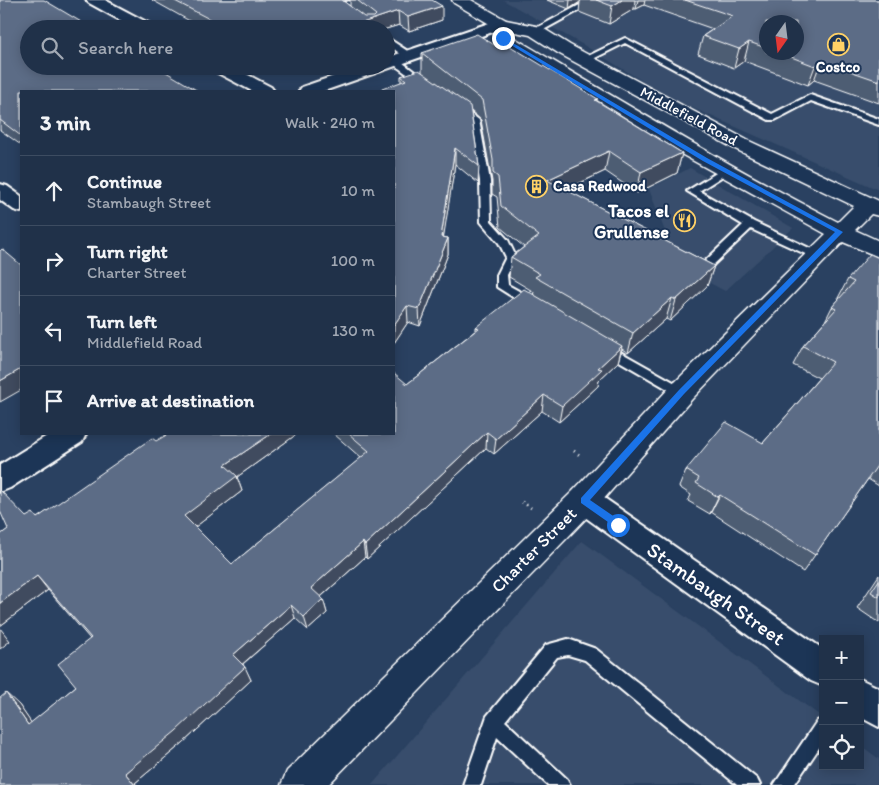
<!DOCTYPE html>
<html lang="en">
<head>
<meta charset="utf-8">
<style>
	body { margin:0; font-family:Itim,sans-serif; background:#2d3d53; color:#f1f3f6 }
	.controls { position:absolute; right:15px; bottom:15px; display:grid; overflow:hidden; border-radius:0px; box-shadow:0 2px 12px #0003 }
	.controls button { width:45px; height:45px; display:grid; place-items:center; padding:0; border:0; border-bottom:1px solid #3d4c61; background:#203149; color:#f1f3f6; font:25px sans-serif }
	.compass { position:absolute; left:759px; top:15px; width:45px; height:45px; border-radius:50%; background:#203149; box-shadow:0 2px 12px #0003; rotate:194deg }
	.stop { position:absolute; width:15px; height:15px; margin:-11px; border:4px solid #1a73e8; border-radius:50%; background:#fff }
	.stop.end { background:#1a73e8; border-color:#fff; box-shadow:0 1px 5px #0008 }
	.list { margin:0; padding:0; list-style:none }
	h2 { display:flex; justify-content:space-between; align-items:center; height:65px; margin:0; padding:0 20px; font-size:21px }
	h2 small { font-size:16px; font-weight:400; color:#a2a9b4 }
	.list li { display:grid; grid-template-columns:32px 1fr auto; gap:15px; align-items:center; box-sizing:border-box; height:70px; padding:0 20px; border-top:1px solid #3d4c61 }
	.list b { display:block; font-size:19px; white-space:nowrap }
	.list p { margin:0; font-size:16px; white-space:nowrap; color:#a2a9b4 }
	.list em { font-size:16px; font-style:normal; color:#a2a9b4 }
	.icon { flex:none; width:28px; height:28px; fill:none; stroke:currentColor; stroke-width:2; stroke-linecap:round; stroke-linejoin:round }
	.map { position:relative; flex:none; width:879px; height:785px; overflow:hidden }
	.search { position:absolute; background:#203149; box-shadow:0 2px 12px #0003; left:20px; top:20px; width:375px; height:55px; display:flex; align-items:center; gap:12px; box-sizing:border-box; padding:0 18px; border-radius:28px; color:#a2a9b4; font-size:19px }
	.panel { position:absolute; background:#203149; box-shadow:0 2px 12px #0003; left:20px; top:90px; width:375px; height:345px; border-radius:0px }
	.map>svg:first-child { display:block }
</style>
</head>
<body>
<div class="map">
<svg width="879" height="785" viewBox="0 0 879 785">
	<rect width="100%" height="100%" fill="#2a4161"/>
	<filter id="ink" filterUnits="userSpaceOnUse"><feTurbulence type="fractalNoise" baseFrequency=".02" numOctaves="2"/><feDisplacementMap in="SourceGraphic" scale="10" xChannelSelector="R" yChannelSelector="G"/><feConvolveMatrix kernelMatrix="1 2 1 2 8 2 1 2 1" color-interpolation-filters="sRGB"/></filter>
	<g filter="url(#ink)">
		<!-- built -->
		<path fill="#394e6c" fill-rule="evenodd" d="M503 0H879V190L670 98 587 47ZM766 22H796V52H766Z
			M690 168 793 228 725 291 678 266 649 189Z
			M582 541 823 718V766H860V745L879 759V785H372Z"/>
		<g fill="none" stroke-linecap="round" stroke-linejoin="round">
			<defs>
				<path id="lane" d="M354 0H365L348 6V8L375 29H366L341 11 342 3Z
					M589 0H598L538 33 531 31Z
					M386 37 412 54V58H406L386 43Z
					M625 38 772 114 810 95 879 119V125L811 101 775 120H769L625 43 587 62 580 60Z
					M392 59H398L429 83 422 85 392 63Z
					M459 105 479 120 490 181 491 221 508 240 516 257 507 275 508 285 535 300 537 303 535 306H527L497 287V275L506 257 499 243 481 222 480 181 471 121 456 110V106Z
					M726 167 731 170 729 172 699 191 754 222 820 253 821 255 820 257H812L751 229 710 268H702L701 266 702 264 743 225 687 191Z
					M606 344 686 389 688 392 686 395H678L602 351 600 348Z
					M568 639 596 649 757 779 760 785H737L585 660 568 655 557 657 505 721 567 779 570 785H548L497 737 481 785H463L487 716 546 645Z
					M823 719V742L794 785H774L817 721Z"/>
				<path id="street" d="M86 0H105L154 26 156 29H136L89 3Z
					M501 19 507 21 509 24 507 27 324 91H299L302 87 363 66H386V58Z
					M210 66H231L271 87 274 91H252L212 70Z
					M0 184 7 186 21 196V212L14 210 0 200Z
					M50 434H86L82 442 10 488 0 492V465Z
					M584 488 594 491 823 649V686L811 681 574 509 569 500 574 491Z
					M860 679 879 688V727L860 717Z"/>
				<path id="secondary" d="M452 0H471L506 20 541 27 570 45 747 140 879 201V216L871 214 855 230 879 241V257L843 242 692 399 595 509 328 785H281L287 771 573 491 672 385 826 234 681 154 497 42 495 38 493 26 454 3ZM510 31 530 35 558 53 733 148 854 206 838 222C726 165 619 100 511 36Z"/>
			</defs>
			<!-- lane casing -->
			<use href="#lane" stroke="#fff" stroke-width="4"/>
			<!-- street casing -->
			<use href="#street" stroke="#fff" stroke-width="4"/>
			<!-- secondary casing -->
			<use href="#secondary" stroke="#fff" stroke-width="3"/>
			<!-- path -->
			<path stroke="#fff" stroke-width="3" stroke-dasharray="1 4" stroke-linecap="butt" d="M574 451 581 456
				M522 502 531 508"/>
			<!-- lane -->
			<use href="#lane" fill="#1d3557" fill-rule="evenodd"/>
			<!-- street -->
			<use href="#street" fill="#1d3557" fill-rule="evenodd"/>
			<!-- secondary -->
			<use href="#secondary" fill="#1d3557" fill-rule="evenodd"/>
		</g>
		<!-- wall -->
		<path fill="#4e5d73" stroke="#fff" fill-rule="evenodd" d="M0 0 21 91V145L0 130Z
			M152 0H349L343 1 350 6V0H432L442 20 409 31 399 25 386 29H204Z
			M547 0H879V103L814 80 808 85 744 61 734 68 698 54 703 36 713 29 644 5 636 9H634L609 24 579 12 580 2 569 9ZM766 22 796 52H766Z
			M496 46 598 101 682 153 677 173 637 193 605 171 566 190 714 266 707 286 670 321 666 319 628 353 622 349 618 362 599 380 598 386 559 422 542 411 494 454 486 448 367 559 365 557 321 597 323 599 327 613 308 630 295 618 243 664 251 680 184 742 135 783 0 785 19 705 31 723 76 686 90 639 48 590 0 626V535L26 517 37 518 168 434H297L237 477 242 491 195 527 232 564 361 458 334 434H394L407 384 476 330V327L533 295 534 292 509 277 511 257 524 247 500 227 497 197 492 194V181L481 120 471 111 479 166 478 183 455 164 443 237 448 238V254L420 326 408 322 394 343V91L401 82V76L422 72V53Z
			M879 258V486L868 479 803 572 711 512 710 514 688 501 691 495 679 487 686 470 763 443 819 378 793 365 803 346 825 321 832 307 840 298H838L848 279Z
			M879 575V623L857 608Z"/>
		<!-- shaded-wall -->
		<path fill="#404c5e" stroke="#fff" d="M570 0H581L580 2 569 9Z
			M622 0H635L634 9 609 24 612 6Z
			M638 0H645L644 5 636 9Z
			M442 6V20L409 31 408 17Z
			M398 11 399 25 386 29H344Z
			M221 23 223 29H220L219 24Z
			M749 42 744 61 734 68 739 49Z
			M821 61 814 80 808 85 815 66Z
			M455 148V164L441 253V237Z
			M609 151 605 171 544 200 547 180Z
			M682 153 677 173 637 193 641 172Z
			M448 238V254L420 326 419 309Z
			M714 266 707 286 670 321 676 300Z
			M672 298 666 319 628 353 633 333Z
			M407 306 408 322 394 343V325Z
			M622 346 618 362 599 380 598 386 559 422 562 406 598 368Z
			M21 369V390L0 402V381Z
			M544 395 542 411 494 454 496 439Z
			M487 432 486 448 367 559 365 545Z
			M271 434H297L237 477 242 491 190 531 184 516 225 465Z
			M720 495 711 512 710 514 718 497Z
			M363 542 365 557 315 602 311 588Z
			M37 576 48 590 0 626V603Z
			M323 599 327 613 308 630 304 617Z
			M291 605 295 618 239 667 233 655Z
			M0 628 10 641 0 649Z
			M245 667 251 680 184 742 135 783 137 785H135L125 773Z
			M6 693 19 705 41 737 28 725Z"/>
		<!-- building -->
		<path fill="#5b6c86" stroke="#fff" d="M0 0H44L93 29H29V66H156L198 91H21V136L0 120Z
			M173 0H342L364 17H374L376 15 357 0H432L442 6 408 17 398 11 344 29H231L221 23 219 24Z
			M596 0H622L612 6Z
			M685 0H879V81L821 61 815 66 778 52H796V22H766V48L749 42 739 49 703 36 733 16Z
			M477 34 496 46 505 43 598 99 595 100 682 153 641 172 609 151 547 180 714 266 676 300 672 298 633 333 535 277 540 274 511 257 539 236 501 206 498 177 493 173V160L482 100 422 53Z
			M419 70 470 106 479 166 455 148 441 237 448 238 419 309 407 306 394 325V91H381L382 89 406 80 401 76Z
			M2 249 21 265V369L0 381V251Z
			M870 254 879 258V463L815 555 720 495 718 497 696 483 699 478 686 470 726 422 763 443 833 362 803 346 836 309 832 307 854 282 848 279Z
			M524 289 622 346 598 368 602 369 562 406 544 395 496 439 487 432 365 545 363 542 311 588 323 599 304 617 291 605 233 655 245 667 176 731 125 773 135 785H0V698L6 693 28 725 76 686 58 664 91 638 37 576 0 603V535L8 529 0 511V490L26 517 33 513 37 518 152 438 156 441 168 434H271L225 465 237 476 184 516 232 564 369 451 349 434H394V373L407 384 479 328 476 327Z
			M879 580V597L871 592Z"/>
	</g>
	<!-- route -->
	<path fill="#1a73e8" d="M503 37 707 158 843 232 684 394 590 500 622 522V528L618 529 581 503V498L679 390 835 232 703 161 501 39Z"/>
	<!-- icons -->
	<defs>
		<symbol id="shop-ring" viewBox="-11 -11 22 22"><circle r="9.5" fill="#1d3557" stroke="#ffd166" stroke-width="1.5"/><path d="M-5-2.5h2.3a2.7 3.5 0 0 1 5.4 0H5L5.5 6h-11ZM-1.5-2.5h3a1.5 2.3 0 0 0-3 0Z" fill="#ffd166"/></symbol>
		<symbol id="building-ring" viewBox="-11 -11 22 22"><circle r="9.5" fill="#1d3557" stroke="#ffd166" stroke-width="1.5"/><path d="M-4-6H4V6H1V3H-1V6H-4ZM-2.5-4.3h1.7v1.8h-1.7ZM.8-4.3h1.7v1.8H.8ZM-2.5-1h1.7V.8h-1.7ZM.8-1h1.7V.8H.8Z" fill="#ffd166"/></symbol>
		<symbol id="restaurant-ring" viewBox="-11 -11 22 22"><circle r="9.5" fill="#1d3557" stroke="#ffd166" stroke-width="1.5"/><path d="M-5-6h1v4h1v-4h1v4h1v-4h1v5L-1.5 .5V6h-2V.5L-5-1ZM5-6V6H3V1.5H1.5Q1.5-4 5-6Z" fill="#ffd166"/></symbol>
	</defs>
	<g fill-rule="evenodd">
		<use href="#shop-ring" x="826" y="32" width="25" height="25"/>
		<use href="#building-ring" x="524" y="174" width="25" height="25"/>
		<use href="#restaurant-ring" x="672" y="208" width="25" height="25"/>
	</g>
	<g text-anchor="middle" stroke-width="4" stroke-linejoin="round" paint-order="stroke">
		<!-- far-poi labels -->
		<g font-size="15" font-weight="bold" fill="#fff" stroke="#1d3557">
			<text x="838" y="72">Costco</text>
			<text x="553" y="191" text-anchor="start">Casa Redwood</text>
		</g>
		<!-- far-street labels -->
		<g font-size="15" fill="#fff" stroke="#1d3557">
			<text transform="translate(689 116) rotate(28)" y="5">Middlefield Road</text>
		</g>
		<!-- poi labels -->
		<g font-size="18" font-weight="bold" fill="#fff" stroke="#1d3557" text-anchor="end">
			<text x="669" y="217">Tacos el<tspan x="669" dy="21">Grullense</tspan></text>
		</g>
		<!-- street labels -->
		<g font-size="18" fill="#fff" stroke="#1d3557">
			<text transform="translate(534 550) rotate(-45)" y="6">Charter Street</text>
		</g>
		<!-- near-street labels -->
		<g font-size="21" fill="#fff" stroke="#1d3557">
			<text transform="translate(716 594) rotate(35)" y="7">Stambaugh Street</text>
		</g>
	</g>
</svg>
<div class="controls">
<button>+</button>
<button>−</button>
<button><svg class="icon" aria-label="locate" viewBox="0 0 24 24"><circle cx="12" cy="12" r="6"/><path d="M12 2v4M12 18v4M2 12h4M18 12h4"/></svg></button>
</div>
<svg class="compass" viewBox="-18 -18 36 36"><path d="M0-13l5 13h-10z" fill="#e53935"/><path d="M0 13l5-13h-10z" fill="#a2a9b4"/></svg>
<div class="stop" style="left:618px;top:525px"></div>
<div class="stop end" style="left:503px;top:38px"></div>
<div class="search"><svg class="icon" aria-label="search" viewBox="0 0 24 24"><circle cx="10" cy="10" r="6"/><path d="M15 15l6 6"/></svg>Search here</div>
<section class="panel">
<h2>3 min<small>Walk · 240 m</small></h2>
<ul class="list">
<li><svg class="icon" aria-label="ahead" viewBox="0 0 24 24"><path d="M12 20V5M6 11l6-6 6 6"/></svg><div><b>Continue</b><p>Stambaugh Street</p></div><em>10 m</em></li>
<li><svg class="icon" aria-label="right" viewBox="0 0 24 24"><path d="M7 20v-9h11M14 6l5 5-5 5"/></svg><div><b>Turn right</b><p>Charter Street</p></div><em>100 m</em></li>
<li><svg class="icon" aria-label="left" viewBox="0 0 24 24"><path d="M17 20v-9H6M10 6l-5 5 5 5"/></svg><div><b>Turn left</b><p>Middlefield Road</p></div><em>130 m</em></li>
<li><svg class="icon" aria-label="arrive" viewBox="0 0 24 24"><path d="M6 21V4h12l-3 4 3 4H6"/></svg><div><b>Arrive at destination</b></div></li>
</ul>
</section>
</div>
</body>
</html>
